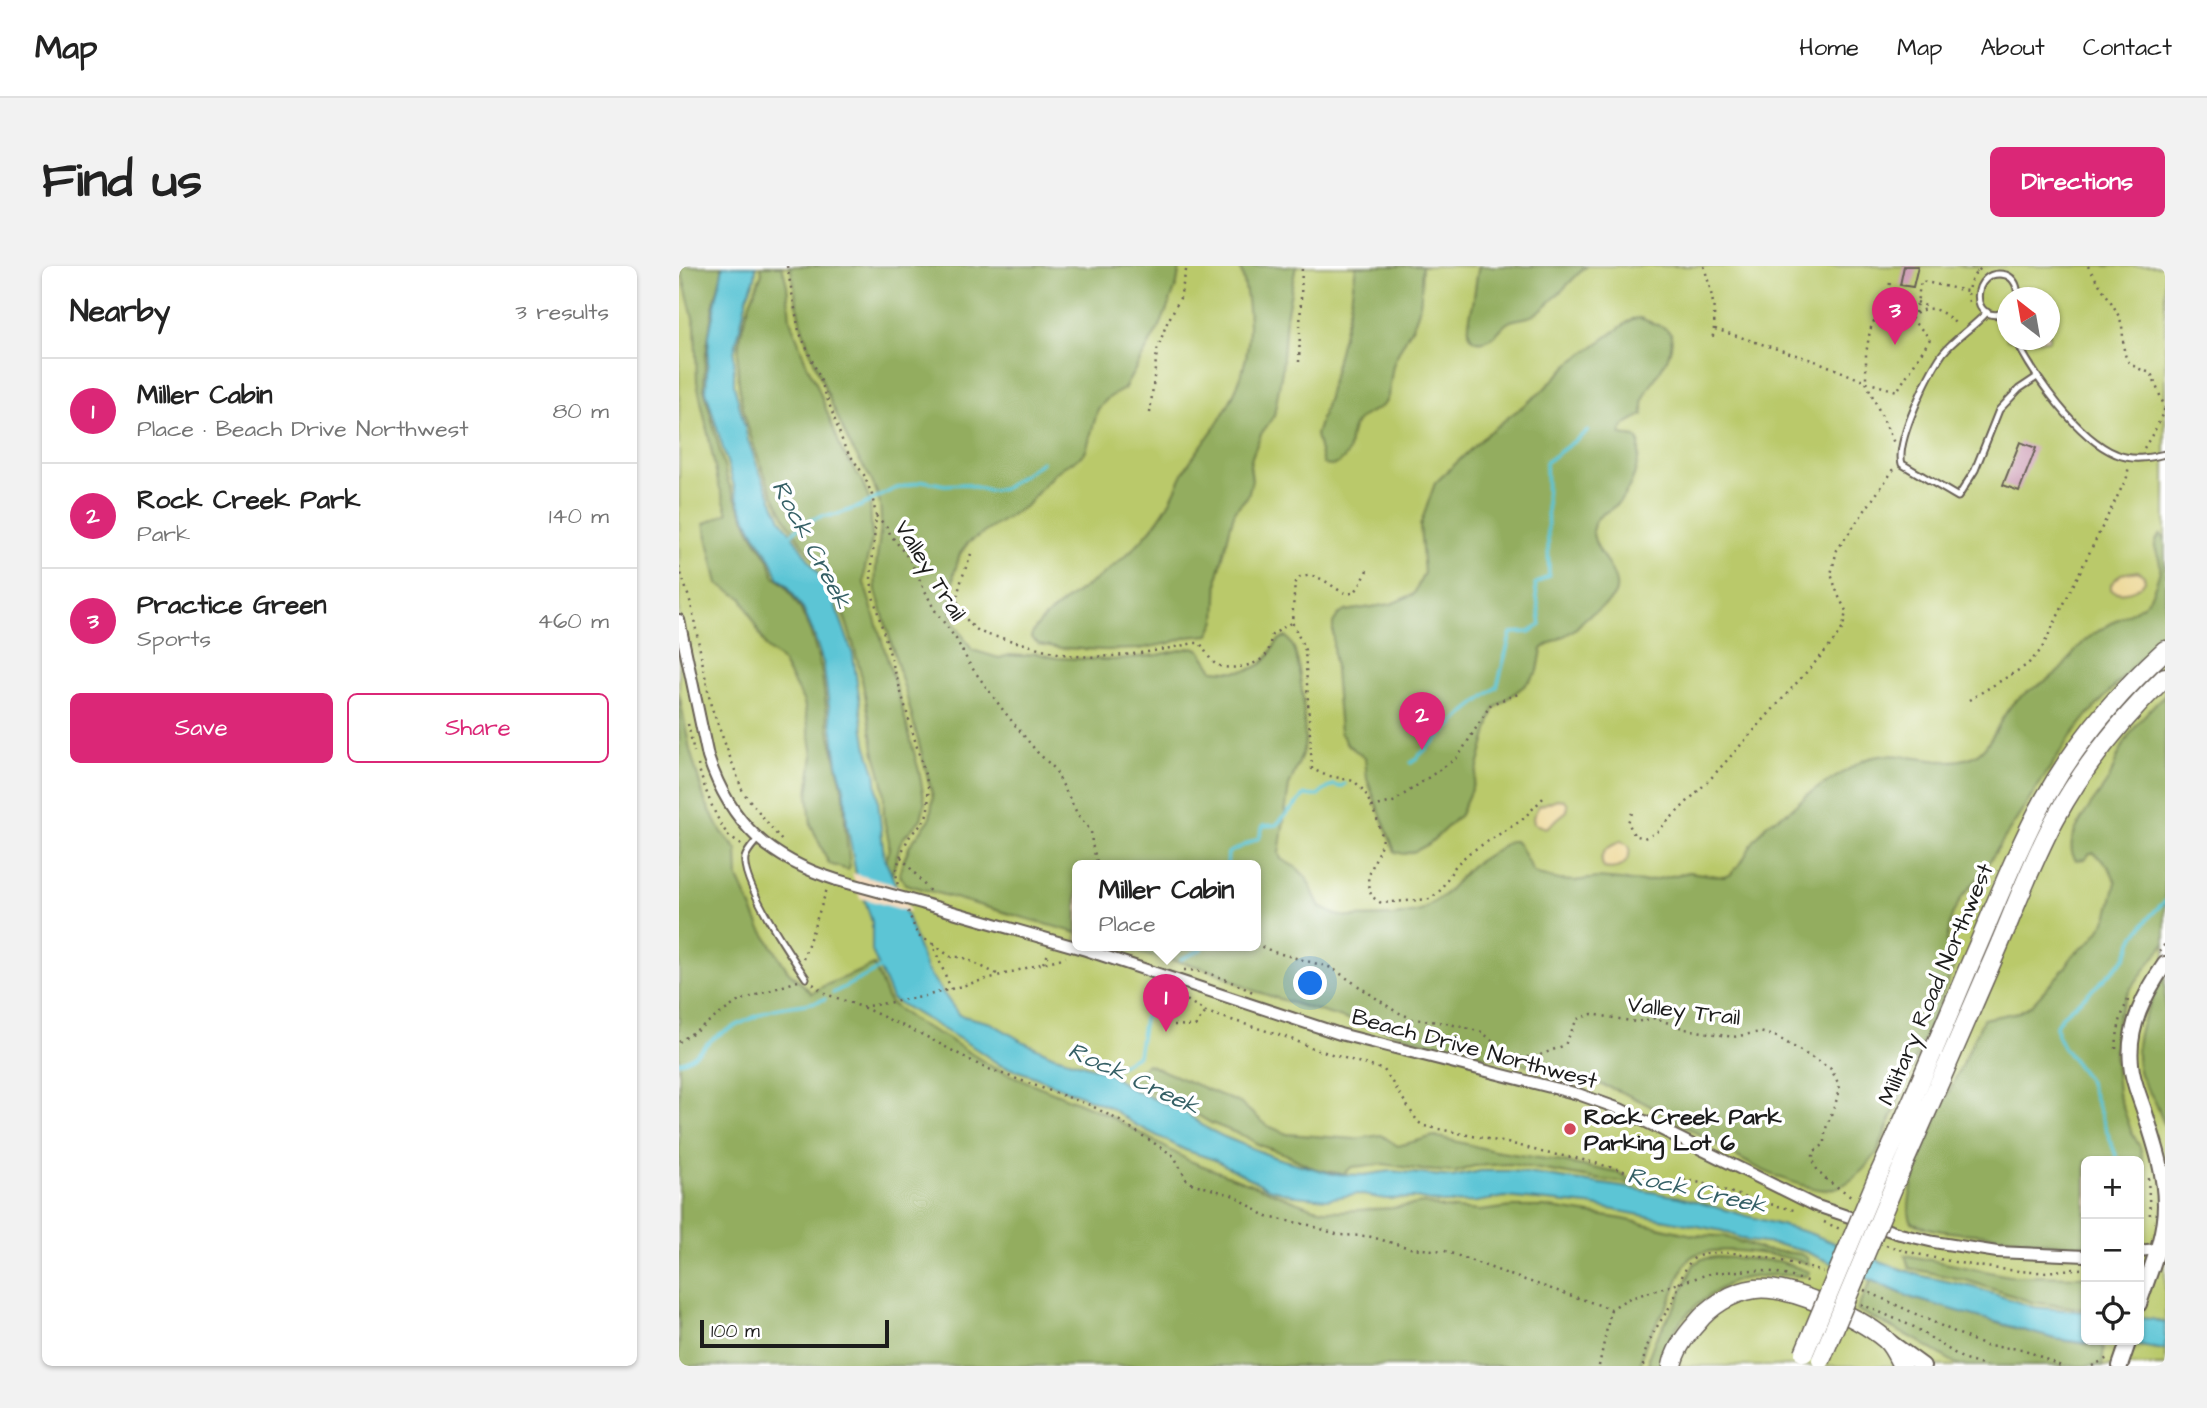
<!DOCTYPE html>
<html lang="en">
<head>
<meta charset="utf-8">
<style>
	body { margin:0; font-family:"Architects Daughter",sans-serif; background:#f2f2f2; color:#222 }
	.controls { position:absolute; right:21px; bottom:21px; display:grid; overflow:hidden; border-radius:10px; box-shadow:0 2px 5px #0004 }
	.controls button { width:63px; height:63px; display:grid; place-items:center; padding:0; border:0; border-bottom:2px solid #e0e0e0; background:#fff; color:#222; font:35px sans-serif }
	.compass { position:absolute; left:1318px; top:21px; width:63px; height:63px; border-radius:50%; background:#fff; box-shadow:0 2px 5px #0004; rotate:329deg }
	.scale { position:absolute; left:21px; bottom:18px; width:189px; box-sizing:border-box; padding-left:7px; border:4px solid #1c1c1c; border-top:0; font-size:19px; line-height:24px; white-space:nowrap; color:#1c1c1c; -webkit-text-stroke:5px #fff; paint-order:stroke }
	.you { position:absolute; left:632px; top:718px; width:24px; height:24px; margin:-18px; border:5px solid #fff; border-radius:50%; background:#1a73e8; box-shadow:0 0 0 10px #1a73e833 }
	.badge { display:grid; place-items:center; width:46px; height:46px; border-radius:50%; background:#db2777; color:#fff; font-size:23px; font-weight:700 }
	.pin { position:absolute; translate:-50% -58px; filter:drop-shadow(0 2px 4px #0008) }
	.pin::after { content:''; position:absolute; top:37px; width:24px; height:21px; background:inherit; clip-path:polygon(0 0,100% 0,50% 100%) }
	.popup { position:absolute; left:393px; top:594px; width:189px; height:91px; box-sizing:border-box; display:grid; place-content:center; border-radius:10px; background:#fff; filter:drop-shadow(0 2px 5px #0005); font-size:23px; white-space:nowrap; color:#767676 }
	.popup b { font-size:26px; color:#222 }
	.popup::after { content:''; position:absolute; left:50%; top:100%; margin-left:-14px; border:14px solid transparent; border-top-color:#fff }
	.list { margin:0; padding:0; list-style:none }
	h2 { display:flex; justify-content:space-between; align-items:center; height:91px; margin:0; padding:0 28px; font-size:30px }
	h2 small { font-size:23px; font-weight:400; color:#767676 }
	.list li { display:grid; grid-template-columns:46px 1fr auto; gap:21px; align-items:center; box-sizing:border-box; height:105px; padding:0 28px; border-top:2px solid #e0e0e0 }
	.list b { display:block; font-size:26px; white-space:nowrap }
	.list p { margin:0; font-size:23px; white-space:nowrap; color:#767676 }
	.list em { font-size:23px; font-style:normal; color:#767676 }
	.actions { display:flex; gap:14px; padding:21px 28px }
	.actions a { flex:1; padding:16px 0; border:2px solid #db2777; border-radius:10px; text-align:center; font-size:24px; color:#db2777 }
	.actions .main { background:#db2777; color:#fff }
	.icon { flex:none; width:38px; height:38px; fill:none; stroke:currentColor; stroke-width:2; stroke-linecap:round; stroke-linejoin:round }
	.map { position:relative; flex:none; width:1486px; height:1100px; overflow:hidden; border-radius:10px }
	header { display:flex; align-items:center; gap:42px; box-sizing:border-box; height:98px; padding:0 35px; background:#fff; border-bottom:2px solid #e0e0e0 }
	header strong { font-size:33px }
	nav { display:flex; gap:38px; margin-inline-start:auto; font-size:24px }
	.intro { display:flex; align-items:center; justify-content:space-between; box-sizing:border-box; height:168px; padding:0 42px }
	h1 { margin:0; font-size:49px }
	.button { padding:18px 32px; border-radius:10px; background:#db2777; color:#fff; font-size:24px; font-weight:700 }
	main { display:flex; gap:42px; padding:0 42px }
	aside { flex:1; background:#fff; border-radius:10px; box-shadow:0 2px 5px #0004 }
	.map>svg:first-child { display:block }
</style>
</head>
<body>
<header>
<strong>Map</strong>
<nav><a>Home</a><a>Map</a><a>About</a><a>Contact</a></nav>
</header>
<div class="intro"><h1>Find us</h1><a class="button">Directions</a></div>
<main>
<aside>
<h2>Nearby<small>3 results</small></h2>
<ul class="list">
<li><span class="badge">1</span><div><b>Miller Cabin</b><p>Place · Beach Drive Northwest</p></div><em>80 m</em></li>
<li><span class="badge">2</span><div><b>Rock Creek Park</b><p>Park</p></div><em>140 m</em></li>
<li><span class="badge">3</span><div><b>Practice Green</b><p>Sports</p></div><em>460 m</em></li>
</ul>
<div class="actions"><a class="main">Save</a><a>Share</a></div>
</aside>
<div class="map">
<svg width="1486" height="1100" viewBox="0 0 1486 1100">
	<rect width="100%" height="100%" fill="#fff"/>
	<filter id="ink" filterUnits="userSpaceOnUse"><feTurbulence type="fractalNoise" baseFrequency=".0143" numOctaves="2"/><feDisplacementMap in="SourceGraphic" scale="14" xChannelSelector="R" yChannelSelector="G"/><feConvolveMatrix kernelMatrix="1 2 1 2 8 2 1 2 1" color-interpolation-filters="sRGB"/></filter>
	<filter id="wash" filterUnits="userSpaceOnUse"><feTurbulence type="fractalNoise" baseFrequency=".00686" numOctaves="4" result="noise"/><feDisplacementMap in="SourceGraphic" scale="28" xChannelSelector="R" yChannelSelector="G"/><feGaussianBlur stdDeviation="1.57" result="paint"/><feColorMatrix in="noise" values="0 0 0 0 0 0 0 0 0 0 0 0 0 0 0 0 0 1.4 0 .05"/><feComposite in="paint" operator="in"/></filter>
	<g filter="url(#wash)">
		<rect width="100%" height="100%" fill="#f4dec2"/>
		<!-- green -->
		<path fill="#bac96b" stroke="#6b7244" stroke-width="2" fill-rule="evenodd" d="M0 0H1486V1100H0ZM1328 32H1370V74H1328ZM398 600H576V680H398ZM1407 895H1460V1074H1407Z"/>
		<!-- forest -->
		<path fill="#93ad5f" stroke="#58643e" stroke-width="2" d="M1 0H42L44 4 34 41 26 94 25 123 49 216 72 266 90 294 95 310 106 319 122 344 132 367 142 402 151 469 165 529 166 558 171 601 169 604 150 598 132 559 129 528 134 489 125 436 102 394 88 383 63 332 39 318 25 258 49 247 39 216 18 116 16 60Z
			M82 0H103L108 19 111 53 128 99 137 117 163 185 183 215 191 236 193 274 186 302 185 317 219 427 240 505 246 537 242 553 225 571 221 578 213 609 206 602C207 593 211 584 210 576 209 567 205 559 205 550 204 540 206 529 204 518 202 506 197 494 195 483 187 428 177 370 152 320 142 298 125 283 113 263 86 219 55 141 59 88 61 60 72 33 83 7Z
			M111 0H501L498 18 482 58 445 123 429 132 419 143 407 185 399 193 387 199 375 208 348 239 289 277 281 288 275 308 272 344 276 358 293 384 320 392 331 389 345 390 356 387 378 392 433 394 479 389 515 381 521 384 534 404C555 406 582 409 593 384 597 377 599 372 608 371L615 382 619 397 624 432 626 476 623 489 610 520 600 588 602 593 618 602 627 611 641 641 657 649 669 651 716 650 742 645 764 630 792 600 831 575H836L840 579 854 606 859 609 880 614 895 615 918 612 965 616 1010 606 1045 611 1051 609 1062 597 1074 576 1089 557 1110 545 1129 528 1185 494C1219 480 1256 503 1290 492 1312 486 1320 450 1336 435 1349 423 1367 417 1380 405 1390 395 1397 382 1408 373 1422 362 1439 354 1454 345 1457 343 1464 340 1467 336 1473 330 1483 305 1481 297 1478 282 1471 283 1481 268L1486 273V367L1409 449 1389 474 1301 610 1283 631 1273 649 1267 678 1275 694V700L1198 887C1184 906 1163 928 1138 923 1061 907 1002 847 929 821 876 802 819 794 764 780 701 763 638 746 576 725 560 720 545 708 528 703 498 694 466 691 436 680H576V600H398V667L226 618 221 609 222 601 231 579 251 553 254 531 227 428 197 325C193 295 207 264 200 234 194 209 175 191 166 168 151 134 132 93 122 58 117 39 116 19 111 0Z
			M561 0H617L607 51 603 105 595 150 582 168 573 191 571 199 573 214 569 230 557 243 554 251 539 310 537 355 530 369 508 371 491 377 460 383 427 384 381 382 360 378 352 371C356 352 410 319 427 306 452 287 476 262 491 235 498 222 502 209 510 197 518 185 527 174 535 162 572 109 578 61 561 0Z
			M677 0H743C742 12 743 26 741 38 738 59 722 77 715 97 711 107 712 131 705 138 696 147 685 145 675 160 670 168 672 177 669 186 665 196 653 203 644 198L637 169 649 131 671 40Z
			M800 0H908C890 15 876 35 856 48 848 54 839 51 830 56 821 61 816 73 805 75 782 80 791 49 794 38 796 25 797 12 800 0Z
			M961 52 986 62 992 67C997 93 973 110 965 133 963 138 965 143 964 149 955 154 942 157 942 169L956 171 960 175C962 196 952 226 936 240 928 247 916 249 914 262 912 285 944 307 936 328 931 339 916 344 907 352 903 355 900 360 896 363 886 371 873 375 863 383L859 405 845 420 815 443 794 519 781 549 750 578 737 585 725 588 716 586 688 513 686 492 668 478 661 466 654 380V357L659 349 666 345 712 338 735 328 745 307 741 260 756 217 809 167 862 126 890 98 953 53Z
			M0 427 11 484 26 535 42 565 58 584 59 612 81 661 109 705 133 727 145 720 195 699 210 736 236 756 266 771 315 802 425 847 511 895 632 941 646 944 661 945 713 942 745 937 764 942 801 945 833 941H866L944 953 1014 969 1044 970 1085 984 1121 988 1128 992 1130 998C1109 990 1026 975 1010 993 1000 1005 997 1023 990 1037 978 1057 963 1076 962 1100H0Z
			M1486 428V677L1449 726 1439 749 1435 785 1439 827 1453 867 1461 881 1466 903V946L1462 965 1460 967V895H1407V978C1377 981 1350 972 1320 970 1293 967 1256 968 1233 956 1214 926 1290 789 1304 753L1340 746 1351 740 1386 702 1394 689 1411 676 1421 664 1429 649 1437 616 1430 601 1415 587H1411L1406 593 1397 594C1379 573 1419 532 1430 513 1434 505 1436 496 1440 488 1450 466 1468 445 1486 428Z
			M1486 708V860C1483 854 1481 847 1478 840 1474 830 1466 821 1462 811 1449 775 1469 740 1486 708Z
			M468 798 561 837 589 860 608 868 676 873 702 869 719 880 755 870 815 885 873 894 940 907 958 918 923 914 831 898 795 900 777 906 744 904 704 898 673 901 664 908 636 903 606 888 580 879 567 871 532 857 510 844 448 814Z
			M1226 989 1330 1010 1407 1011V1043L1353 1036 1290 1015 1230 1002Z
			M1038 991 1100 995 1130 1006 1128 1010C1104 1008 1082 1008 1058 1014 1051 1016 1045 1021 1039 1024 1011 1041 986 1065 984 1100H970V1090L976 1074 998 1037 1015 998 1023 993Z
			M1192 1014 1233 1032 1289 1047 1318 1057 1376 1073 1425 1081 1423 1100H1281L1237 1074 1178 1044Z"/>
		<!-- sand -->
		<path fill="#eeda9e" stroke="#857b5d" stroke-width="2" d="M1459 305 1465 310 1466 315C1459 324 1444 330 1432 324V318L1442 308Z
			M878 533 886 534 889 540 888 545 867 562 855 558 854 551 860 540Z
			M942 575 950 580C953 597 940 605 925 602 917 587 929 581 942 575Z"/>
		<!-- water -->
		<path fill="#5bc5d5" stroke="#3c7078" stroke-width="2" d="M44 0H77L76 12 69 28 55 87V118L69 174 79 202 102 253 139 307 155 336 164 360 174 389 187 478 196 506 205 591 217 619 247 703 280 749 312 757 345 776 373 789 426 805 451 822 507 847 527 862 543 870 597 892 654 908 685 909 712 905 773 911 802 905H833L950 922 1000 931 1130 967 1213 1000 1243 1010 1294 1021 1354 1041 1407 1046V1074H1460V1052L1473 1053 1486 1057V1084L1435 1076 1405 1077 1376 1073 1233 1032 1125 985 1101 979 1069 975 1044 965 910 939 826 931 797 936 763 937 736 932 706 933 678 928 648 933 617 930 589 922 536 894 506 884 457 859 430 841 351 809 321 799 296 782 213 733 193 685V656L177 608 168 558 166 527 158 497 144 397 134 366 124 343 108 319 99 311 92 293 75 267 61 240 27 125 30 69Z"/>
		<!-- pier -->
		<path fill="#f4dec2" d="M173 607 221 620 231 646 181 632Z"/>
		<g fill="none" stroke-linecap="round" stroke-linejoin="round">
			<!-- stream -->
			<path stroke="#5bc5d5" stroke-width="3.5" d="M111 270 124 257 143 250 157 249 182 240 215 223 245 215 266 219 286 218 310 225 324 223 363 196
				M732 497 789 444 818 421 832 367 850 366 862 359 856 318 870 310 867 196 909 165
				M548 600 549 587 580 572 584 560 597 559 626 529 637 530 654 519 662 521 666 518
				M502 693 523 683 524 680
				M154 727 200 703H205
				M0 796C17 793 26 776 41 768 55 760 71 753 86 746 106 738 127 741 146 733
				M427 808 459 789 465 753 483 726
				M1439 895 1409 814 1384 781 1378 769 1377 759 1383 750 1422 716 1446 692 1456 670 1472 649 1486 635
				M1460 956 1463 964"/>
		</g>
		<g id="blocks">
			<!-- building -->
			<path fill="#cd9eb5" d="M1225 0H1239L1234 21 1221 19Z
				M1341 176 1357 182 1340 225 1324 219Z"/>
		</g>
	</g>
	<g filter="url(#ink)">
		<use href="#blocks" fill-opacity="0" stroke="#686056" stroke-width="2"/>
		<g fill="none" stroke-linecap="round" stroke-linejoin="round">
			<defs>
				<path id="service" d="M1308 46C1295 61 1277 71 1264 87 1250 107 1216 176 1223 198L1279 231 1296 204 1320 144 1340 123 1358 111
					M1328 46C1289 62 1291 0 1327 9 1337 13 1339 22 1339 32
					M1337 74C1355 110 1398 172 1437 188 1453 195 1470 192 1486 188
					M78 574C74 579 68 585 66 592 62 616 112 690 127 712"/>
				<path id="minor" d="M0 354 29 491C52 559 91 593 158 614
					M246 638 407 684 661 768 899 828 941 843 1135 939 1221 968 1255 976 1318 986 1407 990
					M1460 985 1485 982"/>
				<path id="tertiary" d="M1460 1038C1470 1006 1486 973 1486 939 1486 906 1475 875 1465 844 1460 829 1453 814 1452 798 1448 761 1466 727 1486 698
					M1211 1076 1244 1100
					M1441 1100 1450 1074"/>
				<path id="primary" d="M1199 910C1233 838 1263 764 1294 691 1317 638 1338 583 1366 532 1397 477 1439 427 1486 384
					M1216 917C1251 840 1284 762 1318 684 1337 640 1353 595 1376 553 1404 501 1444 452 1486 411
					M993 1100C996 1084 1006 1070 1017 1058 1031 1040 1053 1026 1076 1023 1110 1019 1180 1051 1206 1073 1214 1080 1218 1090 1223 1100"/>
			</defs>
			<!-- service casing -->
			<use href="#service" stroke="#686056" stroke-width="9"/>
			<!-- minor casing -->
			<use href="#minor" stroke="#686056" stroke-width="14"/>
			<!-- tertiary casing -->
			<use href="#tertiary" stroke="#686056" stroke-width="18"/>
			<!-- primary casing -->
			<use href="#primary" stroke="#686056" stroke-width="21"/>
			<!-- path -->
			<path stroke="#686056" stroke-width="2.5" stroke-dasharray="2 5" stroke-linecap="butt" d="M108 0 120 65 140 110 166 182 185 209 193 229 197 250 192 312 194 330 249 519C249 530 251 543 246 553 243 560 235 564 231 570 223 583 214 605 219 619
				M1025 0C1032 25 1039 48 1033 74
				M1292 0 1297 6
				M1409 0C1419 19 1435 36 1442 56 1446 69 1441 89 1452 98 1456 102 1466 105 1472 107L1486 142
				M1211 17 1203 47 1195 55 1191 64 1187 88V116L1215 177
				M1238 36 1251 42
				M1290 36C1287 20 1292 9 1305 0
				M1236 47 1242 15 1288 25
				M1232 53C1247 34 1265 45 1278 59
				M1036 63 1142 97 1187 116 1218 125 1251 73C1233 51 1229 52 1203 47
				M620 96 623 0
				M471 147 478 85 487 59 501 32 508 0
				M1465 182 1477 162 1486 142
				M197 250 209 262 211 268 231 294 255 343 277 373 291 399 324 444 358 486 375 502 399 549 412 565 413 578 419 600
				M292 288C287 302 276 326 279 340 280 345 285 350 288 354 300 370 312 369 330 374 352 379 375 388 398 390 437 393 478 385 515 377H521C526 384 531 395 538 399 551 405 582 400 589 386 591 381 591 374 593 369L613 356
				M0 301 12 338 32 440 64 526 103 575
				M688 304C671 351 658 314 633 310 629 309 625 311 621 311L616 316 613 356 626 384 633 503 646 509 675 515 686 526 698 553 704 573 689 612 692 630 702 637 751 633 760 626 777 599 790 587 843 554 866 530
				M1290 434 1348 399 1362 384 1448 211 1450 199
				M9 458 15 486
				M19 499C24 519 37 555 50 570 54 574 60 577 64 580
				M693 541 714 536 779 491 812 438 839 428
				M953 547 949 556 955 569 965 572 977 567 1033 511 1150 381 1164 362 1167 345 1159 329 1152 308 1158 284 1215 203
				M222 591 253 628
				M229 645 239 670 253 677 272 723
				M254 678 272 691H283L322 710
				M576 678 595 686 653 702 716 745 734 753 767 757 803 766 832 791H856L886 779 898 753 913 748 957 756 976 752 1006 763 1054 771 1081 766 1098 771 1152 803 1160 819 1158 833 1146 865V878L1134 886C1133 912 1157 918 1173 931
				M1480 686 1486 678
				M124 693 148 623
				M364 697 371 685
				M505 704C530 704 552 716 574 726
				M134 718 147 728 183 741 246 770 304 801 411 839 441 855 495 890 507 913 512 917 556 930 588 951 630 959 660 969 689 970 731 982 766 985 834 1010 932 1043 948 1033 1033 1007 1073 1004 1095 1006 1131 1016
				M496 727 527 746 610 772 636 783 705 804 739 856 745 860 838 879 866 887 897 892 942 904 973 916 1007 914 1027 918 1071 933 1119 945
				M183 741 243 731 387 691
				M495 759 516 760 527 746
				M0 776 60 735 119 715
				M1437 783C1438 764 1442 747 1451 730
				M1469 912 1471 950
				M1145 956 1161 963
				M1207 979C1250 993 1307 1003 1353 1006 1371 1007 1389 1002 1407 1003
				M1185 1024 1306 1080 1344 1083 1382 1100
				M1182 1038 1235 1061 1286 1094 1307 1100
				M920 1100 932 1043
				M964 1100C965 1076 981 1057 993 1037 999 1025 1003 1004 1013 994 1034 975 1119 998 1144 1006
				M1413 1100 1429 1092"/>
			<!-- service -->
			<use href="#service" stroke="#fff" stroke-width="5"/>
			<!-- minor -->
			<use href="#minor" stroke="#fff" stroke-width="10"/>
			<!-- tertiary -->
			<use href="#tertiary" stroke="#fff" stroke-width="14"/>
			<!-- primary -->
			<use href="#primary" stroke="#fff" stroke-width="18"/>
			<defs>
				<path id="minor-bridge" d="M158 614 246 638"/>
				<path id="primary-bridge" d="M1125 1087 1199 910
					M1142 1094 1216 917"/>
			</defs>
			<!-- minor-bridge casing -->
			<use href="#minor-bridge" stroke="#686056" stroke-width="14" stroke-linecap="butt"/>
			<!-- primary-bridge casing -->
			<use href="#primary-bridge" stroke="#686056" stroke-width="21" stroke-linecap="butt"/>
			<!-- minor-bridge -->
			<use href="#minor-bridge" stroke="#fff" stroke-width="10"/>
			<!-- primary-bridge -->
			<use href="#primary-bridge" stroke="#fff" stroke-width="18"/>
		</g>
	</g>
	<!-- markers -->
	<circle fill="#d1495b" stroke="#fff" stroke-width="2.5" cx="891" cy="863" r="7"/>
	<g text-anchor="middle" stroke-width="7" stroke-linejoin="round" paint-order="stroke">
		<!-- street labels -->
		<g font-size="23" fill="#1c1c1c" stroke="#fff">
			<text transform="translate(252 304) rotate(58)" y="8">Valley Trail</text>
			<text transform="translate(1256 718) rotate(-67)" y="8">Military Road Northwest</text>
			<text transform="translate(1005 744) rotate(7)" y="8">Valley Trail</text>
			<text transform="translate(796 782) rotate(15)" y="8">Beach Drive Northwest</text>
		</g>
		<!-- poi labels -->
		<g font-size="23" font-weight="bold" fill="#1c1c1c" stroke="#fff" text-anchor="start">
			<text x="905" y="858">Rock Creek Park<tspan x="905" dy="26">Parking Lot 6</tspan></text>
		</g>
		<!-- water labels -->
		<g font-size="24" font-style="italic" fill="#356066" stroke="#fff">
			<text transform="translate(133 278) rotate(62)" y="8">Rock Creek</text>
			<text transform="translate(455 812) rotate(25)" y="8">Rock Creek</text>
			<text transform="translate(1018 924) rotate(13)" y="8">Rock Creek</text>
		</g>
	</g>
</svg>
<div class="controls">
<button>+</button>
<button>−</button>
<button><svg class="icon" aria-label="locate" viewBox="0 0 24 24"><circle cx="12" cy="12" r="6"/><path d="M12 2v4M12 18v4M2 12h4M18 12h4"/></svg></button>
</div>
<svg class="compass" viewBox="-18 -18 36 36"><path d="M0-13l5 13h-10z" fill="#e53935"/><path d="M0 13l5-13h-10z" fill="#767676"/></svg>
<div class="scale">100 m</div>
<div class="you"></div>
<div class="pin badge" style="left:487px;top:766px">1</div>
<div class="popup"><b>Miller Cabin</b>Place</div>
<div class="pin badge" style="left:743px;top:484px">2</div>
<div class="pin badge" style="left:1216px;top:79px">3</div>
</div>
</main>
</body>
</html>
